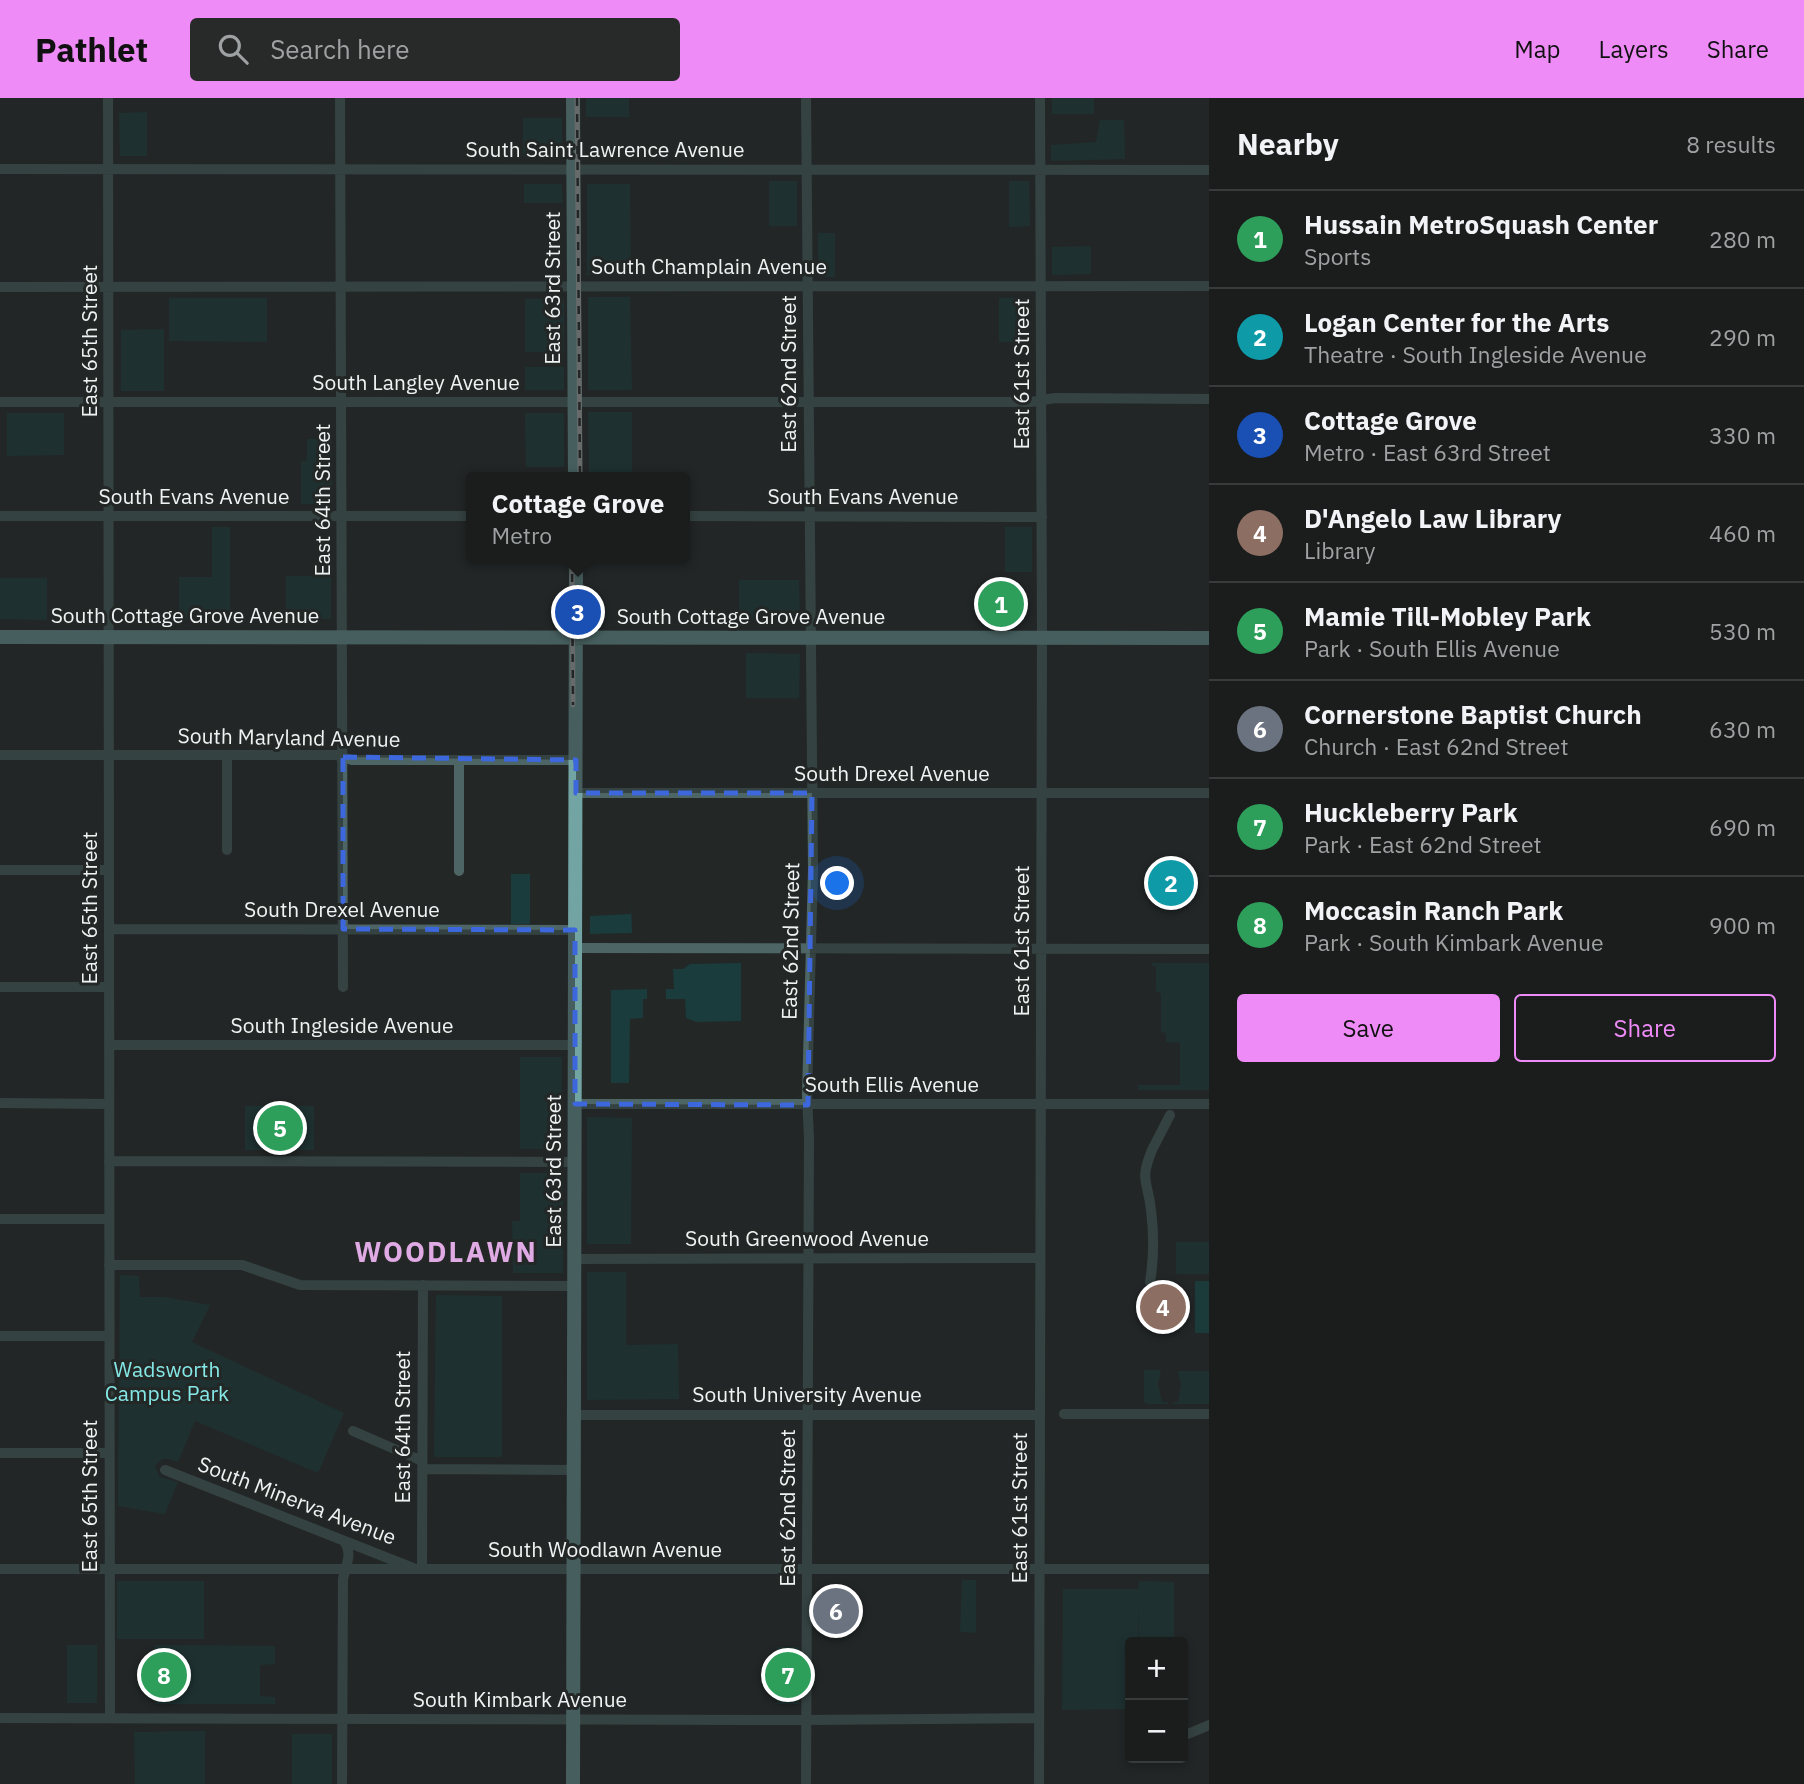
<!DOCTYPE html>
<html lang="en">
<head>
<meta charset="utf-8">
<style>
	body { margin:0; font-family:"IBM Plex Sans",sans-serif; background:#272a29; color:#f1f3f6 }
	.controls { position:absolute; right:21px; bottom:21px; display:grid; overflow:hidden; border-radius:7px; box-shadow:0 4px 10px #0003 }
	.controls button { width:63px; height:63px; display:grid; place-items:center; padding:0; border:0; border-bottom:2px solid #383b3b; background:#1a1d1c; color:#f1f3f6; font:35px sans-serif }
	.you { position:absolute; left:838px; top:786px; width:24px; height:24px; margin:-18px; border:5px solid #fff; border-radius:50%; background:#1a73e8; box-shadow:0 0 0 10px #1a73e833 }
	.badge { display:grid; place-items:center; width:46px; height:46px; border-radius:50%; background:#ee8bf7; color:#fff; font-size:23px; font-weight:700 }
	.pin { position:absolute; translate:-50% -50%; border:4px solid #fff; box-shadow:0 2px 7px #0006 }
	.popup { position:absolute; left:466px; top:374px; width:224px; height:91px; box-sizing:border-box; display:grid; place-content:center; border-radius:7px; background:#1a1d1c; filter:drop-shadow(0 2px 5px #0005); font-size:23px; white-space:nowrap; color:#9fa2a3 }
	.popup b { font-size:26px; color:#f1f3f6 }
	.popup::after { content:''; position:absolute; left:50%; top:100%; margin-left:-14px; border:14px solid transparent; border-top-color:#1a1d1c }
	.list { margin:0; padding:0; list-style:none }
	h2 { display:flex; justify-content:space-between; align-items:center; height:91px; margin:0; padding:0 28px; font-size:30px }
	h2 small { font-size:23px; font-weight:400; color:#9fa2a3 }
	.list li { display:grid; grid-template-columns:46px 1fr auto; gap:21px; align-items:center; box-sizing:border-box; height:98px; padding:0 28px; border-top:2px solid #383b3b }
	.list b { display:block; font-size:26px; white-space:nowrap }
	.list p { margin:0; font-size:23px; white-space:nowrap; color:#9fa2a3 }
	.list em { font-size:23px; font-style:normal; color:#9fa2a3 }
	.actions { display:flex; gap:14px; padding:21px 28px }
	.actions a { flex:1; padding:16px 0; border:2px solid #ee8bf7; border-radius:7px; text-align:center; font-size:24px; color:#ee8bf7 }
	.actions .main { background:#ee8bf7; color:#111 }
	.icon { flex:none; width:38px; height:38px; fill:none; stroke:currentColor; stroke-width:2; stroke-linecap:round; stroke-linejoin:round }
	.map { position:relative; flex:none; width:1209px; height:1686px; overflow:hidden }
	header { display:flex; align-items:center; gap:42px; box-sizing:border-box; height:98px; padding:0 35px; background:#ee8bf7; color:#111 }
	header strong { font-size:33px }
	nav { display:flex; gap:38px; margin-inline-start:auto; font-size:24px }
	.search { width:490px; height:63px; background:#272a29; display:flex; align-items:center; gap:18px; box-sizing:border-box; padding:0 24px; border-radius:7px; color:#9fa2a3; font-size:26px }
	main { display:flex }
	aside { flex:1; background:#1a1d1c }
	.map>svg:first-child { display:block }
</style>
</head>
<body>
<header>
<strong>Pathlet</strong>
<div class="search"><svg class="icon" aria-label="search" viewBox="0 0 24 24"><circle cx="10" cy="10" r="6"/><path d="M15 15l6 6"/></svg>Search here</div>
<nav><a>Map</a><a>Layers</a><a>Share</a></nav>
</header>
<main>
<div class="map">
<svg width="1209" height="1686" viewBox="0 0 1209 1686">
	<rect width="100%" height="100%" fill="#232726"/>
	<!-- green -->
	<path fill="#1a3c3c" d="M586 0H629V19H586Z
		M1052 0H1094V16H1052Z
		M147 14V58H120L119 15Z
		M523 20H562V58H523Z
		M1100 22H1124L1125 61 1051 63V47L1096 44Z
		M769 83H797V128H769Z
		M1009 83H1029L1030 128 1009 129Z
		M524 86H562L563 105H524Z
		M587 86H630L631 178 587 177Z
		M818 135H835V179H818Z
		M1091 148V176L1052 177V149Z
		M588 199H630L632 292H588Z
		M169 200H267V244L169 243Z
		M564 200V254H525V201Z
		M999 200H1029L1030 244H999Z
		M164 231V293H121V232Z
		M525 269H564V292H525Z
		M588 314H632V379H589Z
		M7 315H64V357L7 358Z
		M525 315H564V369H526Z
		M307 341H332V406H301V363H307Z
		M212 429H230V521H179V479H212Z
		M1005 429H1032V474H1005Z
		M286 478H331V521H286Z
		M0 480H47V522L0 521Z
		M739 482H799L800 521 739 522Z
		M746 555 800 556 799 600H746Z
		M511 776H530V826H511Z
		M631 805 632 835 590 836V818L631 816Z
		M741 865V923L696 924 686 920 685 901H666V891H674L673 871H683L690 866Z
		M1152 865H1209V992H1138V987H1180V945L1166 944V935L1161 934V896L1156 893V868H1152Z
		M647 891V901H643V920L630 921 629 985H611V892Z
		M520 959H562L561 1051H520Z
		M245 1008H314V1052H245Z
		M587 1019 632 1020 631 1146H587Z
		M520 1075H563V1175H513L512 1123H520Z
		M1176 1144H1209V1176H1176Z
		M587 1174H626V1247L678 1246 679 1301 587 1302Z
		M120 1177 139 1178 140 1199H164L210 1207 192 1244 344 1315 318 1375 195 1323 178 1364C168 1360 161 1358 155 1369L160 1379 178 1384 165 1416 118 1408Z
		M436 1197 502 1198V1359H434Z
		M1144 1272H1161L1158 1286 1162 1304H1168V1306H1146L1144 1303Z
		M1178 1273H1209V1306H1173V1304H1178L1181 1287Z
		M962 1482H976V1535L960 1534Z
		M117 1483H204V1541H117Z
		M1139 1483 1174 1484V1544H1139L1138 1504V1544H1130V1611L1062 1612 1063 1491H1139Z
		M67 1547H97V1605H67Z
		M155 1547 275 1548V1566L260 1567V1598L275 1599V1606H155Z
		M777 1549H799V1606H777Z
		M205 1633V1686H135L134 1634Z
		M292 1636H332V1686H292Z"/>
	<!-- water -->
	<path fill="#125655" d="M1195 1183H1209V1235H1195Z"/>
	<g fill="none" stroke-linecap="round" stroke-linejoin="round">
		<!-- minor -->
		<path stroke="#4d6564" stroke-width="10" d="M108 0 110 1620
			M340 0 343 889
			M0 71 1209 72
			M0 189 1209 188
			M0 304H1031L1055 300 1209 301
			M0 418H471
			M685 418 1042 419
			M0 657H336L352 662H576
			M227 657V752
			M576 695H1209
			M0 772H109
			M459 773V662
			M109 831 575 832
			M575 850 1209 851
			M0 889H109
			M109 947H575
			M0 1005 109 1006
			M575 1006H1209
			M1153 1050 1170 1017
			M109 1063 575 1064
			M0 1121H109
			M574 1161 1040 1160
			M109 1167H242L300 1187 574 1188
			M1150 1184C1154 1160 1154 1136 1151 1112 1148 1082 1139 1084 1152 1052
			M0 1238H109
			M1064 1316H1209
			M574 1317H1040
			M353 1333 422 1363
			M0 1355H109
			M422 1371 574 1372
			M165 1372 413 1470
			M0 1471H1209
			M422 1471 423 1187
			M0 1620 806 1622 1039 1620
			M1183 1638 1209 1627
			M342 1686 343 1481C346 1467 353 1456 344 1443
			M806 1686 809 1041 807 997 813 771 806 0
			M1039 1686 1042 540 1040 0"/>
		<!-- major -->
		<path stroke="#71a4a3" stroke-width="14" d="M573 0 575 379
			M0 539 1209 540
			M573 1686 576 460"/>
		<defs>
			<path id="rail" d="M577 0 580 379
				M572 460 573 607"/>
		</defs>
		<!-- rail casing -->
		<use href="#rail" stroke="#babdbd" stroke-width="5"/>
		<!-- rail -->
		<use href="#rail" stroke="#232726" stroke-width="2.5" stroke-dasharray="8" stroke-linecap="butt"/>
	</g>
	<!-- marked area -->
	<path d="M0 0H1209V1686H0ZM343 659 576 662V695H812L808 1007 575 1006V832L343 831Z" fill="#232726" fill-opacity=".55" fill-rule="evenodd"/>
	<path fill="none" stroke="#3d67dc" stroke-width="5" stroke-dasharray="14 9" stroke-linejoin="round" d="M343 659 576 662V695H812L808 1007 575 1006V832L343 831Z"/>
	<g text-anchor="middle" stroke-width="6" stroke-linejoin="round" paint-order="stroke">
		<!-- street labels -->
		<g font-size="21" fill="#f0f3f3" stroke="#232726">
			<text x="605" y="59">South Saint Lawrence Avenue</text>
			<text x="709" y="176">South Champlain Avenue</text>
			<text transform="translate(553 190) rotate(-90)" y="7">East 63rd Street</text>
			<text transform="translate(90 243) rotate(-90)" y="7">East 65th Street</text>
			<text transform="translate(789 276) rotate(-90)" y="7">East 62nd Street</text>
			<text transform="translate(1022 276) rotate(-90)" y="7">East 61st Street</text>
			<text x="416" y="292">South Langley Avenue</text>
			<text x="194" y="406">South Evans Avenue</text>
			<text x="863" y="406">South Evans Avenue</text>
			<text transform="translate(323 402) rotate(-90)" y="7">East 64th Street</text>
			<text x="185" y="525">South Cottage Grove Avenue</text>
			<text x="751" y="526">South Cottage Grove Avenue</text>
			<text transform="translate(289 640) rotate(1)" y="7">South Maryland Avenue</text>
			<text x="892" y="683">South Drexel Avenue</text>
			<text transform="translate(90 810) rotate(-90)" y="7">East 65th Street</text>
			<text x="342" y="819">South Drexel Avenue</text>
			<text transform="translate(791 843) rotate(-89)" y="7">East 62nd Street</text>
			<text transform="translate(1022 843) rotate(-90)" y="7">East 61st Street</text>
			<text x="342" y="935">South Ingleside Avenue</text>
			<text x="892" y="994">South Ellis Avenue</text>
			<text transform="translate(554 1073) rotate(-90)" y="7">East 63rd Street</text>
			<text x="807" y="1148">South Greenwood Avenue</text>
			<text x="807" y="1304">South University Avenue</text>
			<text transform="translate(403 1329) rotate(-90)" y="7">East 64th Street</text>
			<text transform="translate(90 1398) rotate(-90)" y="7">East 65th Street</text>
			<text transform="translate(297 1403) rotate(21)" y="7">South Minerva Avenue</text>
			<text transform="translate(788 1410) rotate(-90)" y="7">East 62nd Street</text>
			<text transform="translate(1020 1410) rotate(-90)" y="7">East 61st Street</text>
			<text x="605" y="1459">South Woodlawn Avenue</text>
			<text x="520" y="1609">South Kimbark Avenue</text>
		</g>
		<!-- park labels -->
		<g font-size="21" fill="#84e8e6" stroke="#232726">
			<text x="167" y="1279">Wadsworth<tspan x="167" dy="24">Campus Park</tspan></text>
		</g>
		<!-- district labels -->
		<g font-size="28" font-weight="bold" letter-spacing="2" fill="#e0aae4" stroke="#232726">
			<text x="446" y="1164">WOODLAWN</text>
		</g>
	</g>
</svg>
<div class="controls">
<button>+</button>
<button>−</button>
</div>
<div class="you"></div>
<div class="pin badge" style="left:1001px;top:506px;background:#2e9e5b">1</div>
<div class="pin badge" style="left:1171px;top:785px;background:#0f9aa8">2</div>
<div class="pin badge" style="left:578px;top:514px;background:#1a4fb4">3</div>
<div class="popup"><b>Cottage Grove</b>Metro</div>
<div class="pin badge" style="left:1163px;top:1209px;background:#8d6e63">4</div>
<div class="pin badge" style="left:280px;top:1030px;background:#2e9e5b">5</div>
<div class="pin badge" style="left:836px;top:1513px;background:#6b7280">6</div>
<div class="pin badge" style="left:788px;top:1577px;background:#2e9e5b">7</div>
<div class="pin badge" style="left:164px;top:1577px;background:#2e9e5b">8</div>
</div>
<aside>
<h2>Nearby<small>8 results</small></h2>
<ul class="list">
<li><span class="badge" style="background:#2e9e5b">1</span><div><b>Hussain MetroSquash Center</b><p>Sports</p></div><em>280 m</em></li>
<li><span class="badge" style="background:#0f9aa8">2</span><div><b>Logan Center for the Arts</b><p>Theatre · South Ingleside Avenue</p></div><em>290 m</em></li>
<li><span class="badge" style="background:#1a4fb4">3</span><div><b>Cottage Grove</b><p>Metro · East 63rd Street</p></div><em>330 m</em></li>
<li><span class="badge" style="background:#8d6e63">4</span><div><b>D'Angelo Law Library</b><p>Library</p></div><em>460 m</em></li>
<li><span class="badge" style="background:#2e9e5b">5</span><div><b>Mamie Till-Mobley Park</b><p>Park · South Ellis Avenue</p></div><em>530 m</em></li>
<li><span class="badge" style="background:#6b7280">6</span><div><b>Cornerstone Baptist Church</b><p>Church · East 62nd Street</p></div><em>630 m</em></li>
<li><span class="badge" style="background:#2e9e5b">7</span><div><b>Huckleberry Park</b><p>Park · East 62nd Street</p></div><em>690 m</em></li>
<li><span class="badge" style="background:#2e9e5b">8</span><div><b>Moccasin Ranch Park</b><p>Park · South Kimbark Avenue</p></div><em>900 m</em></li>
</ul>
<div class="actions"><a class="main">Save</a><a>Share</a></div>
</aside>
</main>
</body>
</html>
